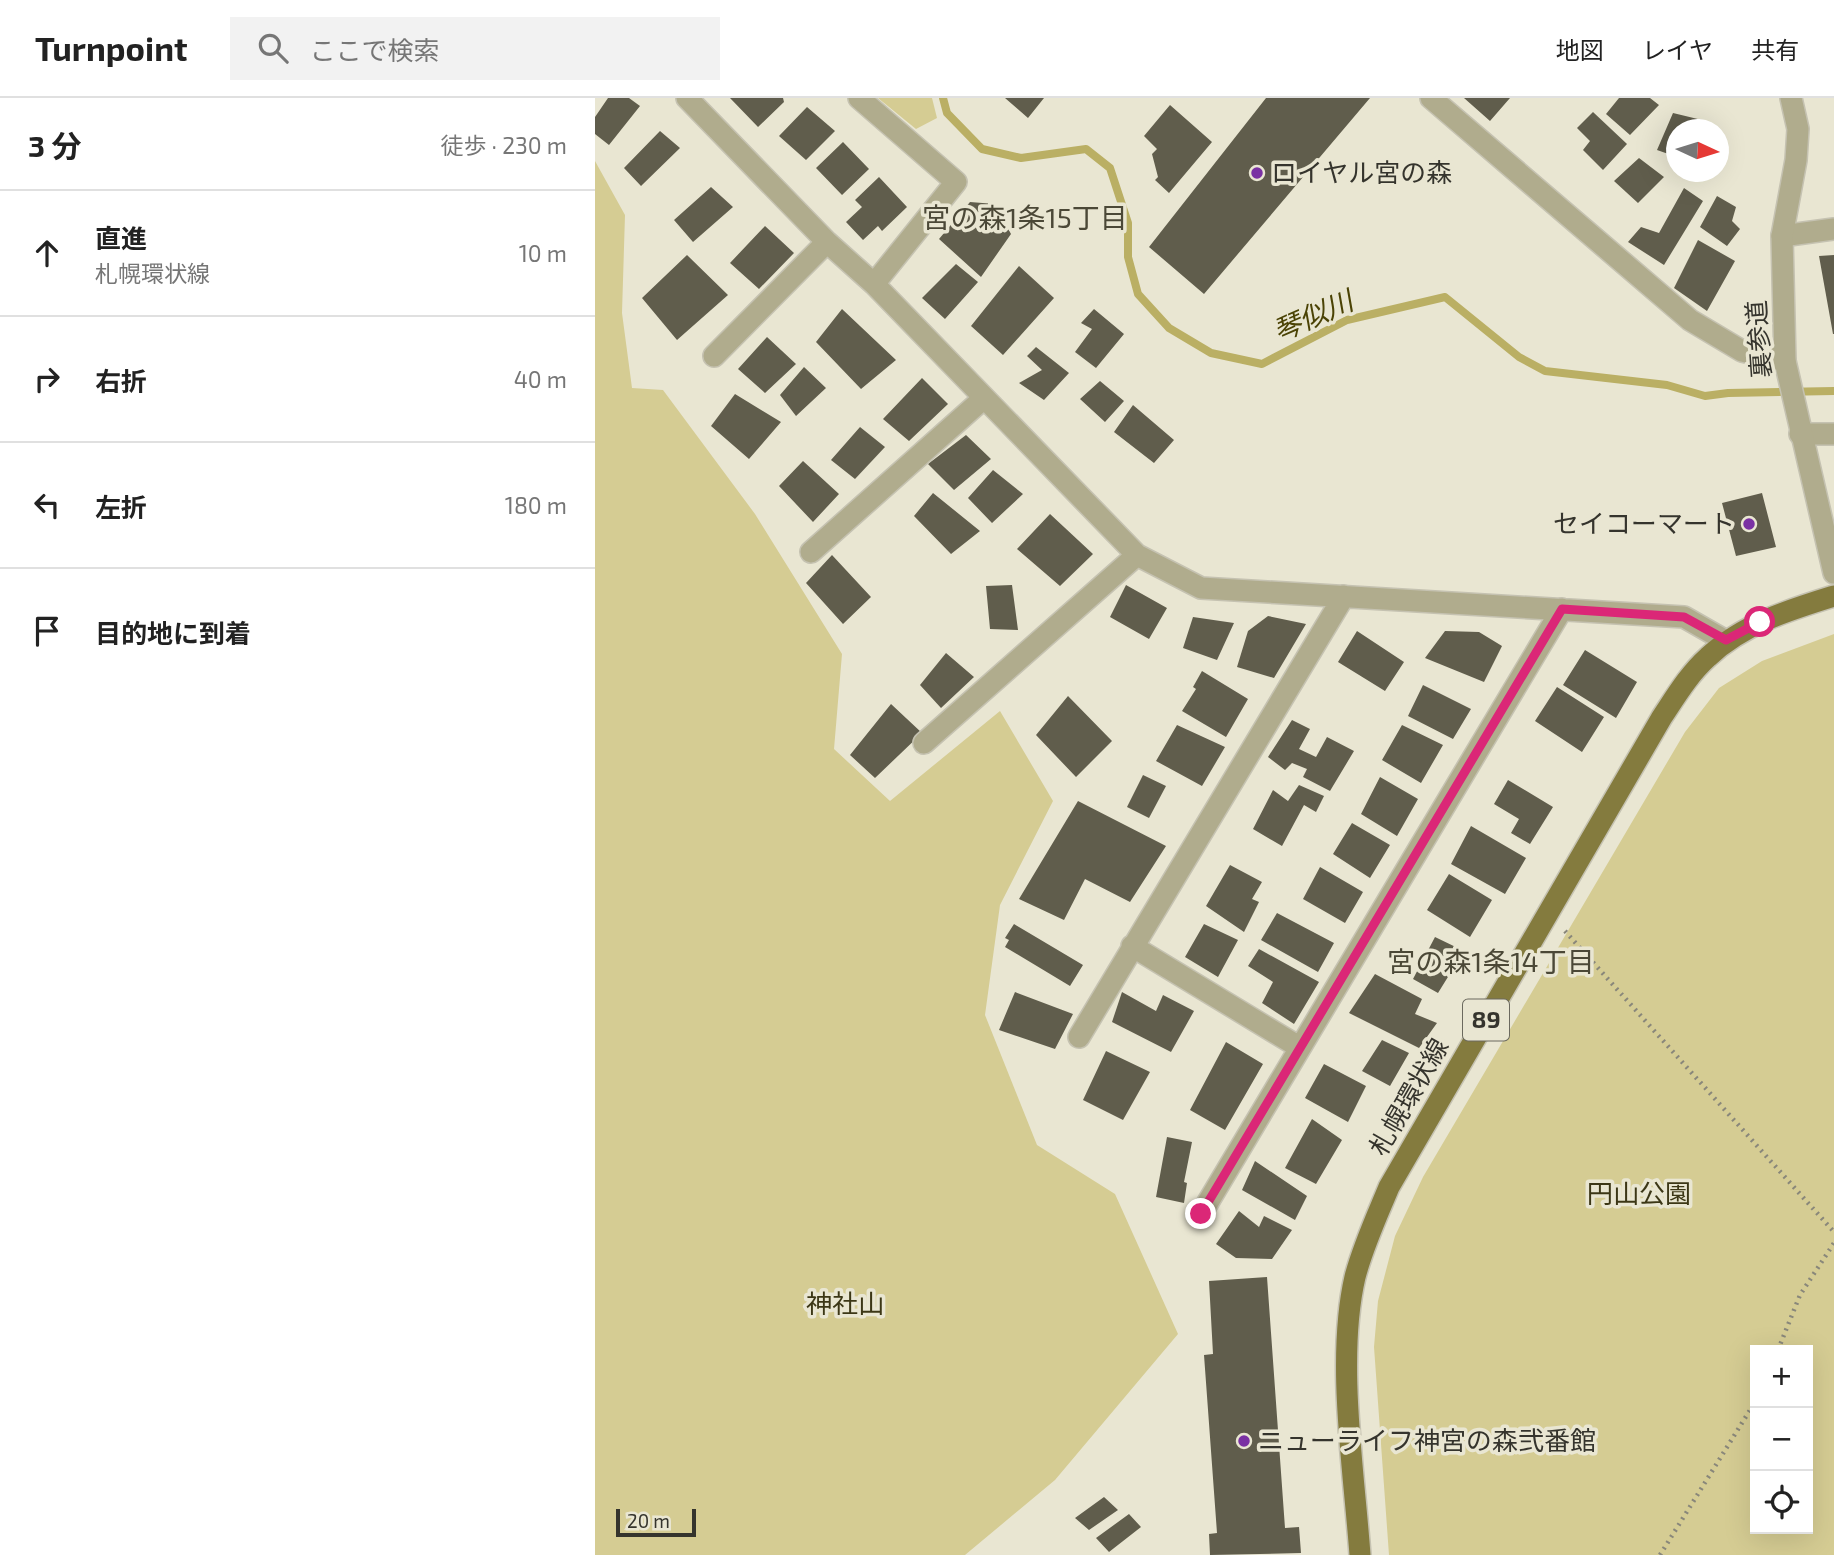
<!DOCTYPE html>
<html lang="ja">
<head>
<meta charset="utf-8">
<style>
	body { margin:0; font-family:"Exo 2","Noto Sans JP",sans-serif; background:#f2f2f2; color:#222 }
	.controls { position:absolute; right:21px; bottom:21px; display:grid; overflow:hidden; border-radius:0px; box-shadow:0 7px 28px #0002 }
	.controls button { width:63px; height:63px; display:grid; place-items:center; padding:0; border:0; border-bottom:2px solid #e0e0e0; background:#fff; color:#222; font:35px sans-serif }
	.compass { position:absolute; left:1071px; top:21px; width:63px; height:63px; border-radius:50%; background:#fff; box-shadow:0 7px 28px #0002; rotate:94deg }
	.scale { position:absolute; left:21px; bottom:18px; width:80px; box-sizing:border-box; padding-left:7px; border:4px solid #35342d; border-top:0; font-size:19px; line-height:24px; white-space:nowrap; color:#35342d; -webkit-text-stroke:5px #e9e6d2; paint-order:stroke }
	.stop { position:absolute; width:21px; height:21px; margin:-16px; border:5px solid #db2777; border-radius:50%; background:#fff }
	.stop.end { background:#db2777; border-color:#fff; box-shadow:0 2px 7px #0008 }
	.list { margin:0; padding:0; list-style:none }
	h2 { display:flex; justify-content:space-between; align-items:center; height:91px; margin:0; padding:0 28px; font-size:30px }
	h2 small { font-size:23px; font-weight:400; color:#767676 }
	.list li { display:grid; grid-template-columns:46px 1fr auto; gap:21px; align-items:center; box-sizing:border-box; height:126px; padding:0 28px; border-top:2px solid #e0e0e0 }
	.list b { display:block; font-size:26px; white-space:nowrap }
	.list p { margin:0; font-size:23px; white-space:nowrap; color:#767676 }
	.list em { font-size:23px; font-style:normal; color:#767676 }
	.icon { flex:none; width:38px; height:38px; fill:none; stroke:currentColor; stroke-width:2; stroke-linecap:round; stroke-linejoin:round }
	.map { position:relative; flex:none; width:1239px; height:1457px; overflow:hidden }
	header { display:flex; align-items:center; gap:42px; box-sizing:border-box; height:98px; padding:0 35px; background:#fff; border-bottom:2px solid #e0e0e0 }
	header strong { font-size:33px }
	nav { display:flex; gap:38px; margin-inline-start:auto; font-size:24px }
	.search { width:490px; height:63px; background:#f2f2f2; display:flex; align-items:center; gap:18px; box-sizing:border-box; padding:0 24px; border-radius:0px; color:#767676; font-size:26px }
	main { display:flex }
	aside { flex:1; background:#fff }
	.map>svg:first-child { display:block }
</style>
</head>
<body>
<header>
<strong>Turnpoint</strong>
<div class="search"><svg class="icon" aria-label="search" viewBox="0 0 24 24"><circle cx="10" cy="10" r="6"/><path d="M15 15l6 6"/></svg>ここで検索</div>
<nav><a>地図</a><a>レイヤ</a><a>共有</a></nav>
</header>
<main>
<aside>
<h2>3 分<small>徒歩 · 230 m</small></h2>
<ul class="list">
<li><svg class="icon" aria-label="ahead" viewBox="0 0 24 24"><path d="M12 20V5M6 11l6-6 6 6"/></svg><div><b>直進</b><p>札幌環状線</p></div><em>10 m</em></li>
<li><svg class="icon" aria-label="right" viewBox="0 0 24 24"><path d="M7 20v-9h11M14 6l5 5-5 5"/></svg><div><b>右折</b></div><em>40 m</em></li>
<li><svg class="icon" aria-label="left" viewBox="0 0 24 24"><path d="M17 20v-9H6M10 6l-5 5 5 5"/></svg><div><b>左折</b></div><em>180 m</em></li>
<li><svg class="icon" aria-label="arrive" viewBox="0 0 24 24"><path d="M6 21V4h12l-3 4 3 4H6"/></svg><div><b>目的地に到着</b></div></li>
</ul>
</aside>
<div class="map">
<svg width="1239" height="1457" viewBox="0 0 1239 1457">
	<rect width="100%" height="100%" fill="#e9e6d2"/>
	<!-- green -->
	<path fill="#d5cc93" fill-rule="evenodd" d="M283 0H337L342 20 321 31Z
		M0 63 30 117 27 215 37 290 68 292 160 416 247 556 239 651 295 703 405 613 458 703 405 807 390 917 442 1047 520 1096 583 1236 460 1382 370 1457H0Z
		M1239 536V1457H794L779 1249 783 1203 800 1138 828 1079 1090 634 1124 590 1167 563ZM1160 1252H1213V1431H1160Z"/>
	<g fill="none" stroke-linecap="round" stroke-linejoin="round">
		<!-- stream -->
		<path stroke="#baaf64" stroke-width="8" d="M348 0 352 15 387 51 426 60 491 51 515 70 533 125V159L543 196 574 230 616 255 667 266 752 222 850 199 924 259 950 273 1072 287 1110 298 1133 295 1239 293"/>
	</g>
	<!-- building -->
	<path fill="#605d4c" d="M13 0H34L45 8 14 47 0 36V19Z
		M135 0H188L189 4 163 29Z
		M410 0H449L433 20Z
		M671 0H775L609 196 554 149Z
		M869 0H915L895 23Z
		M1024 0H1055L1064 7 1035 37 1011 16Z
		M575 7 617 44 574 95 560 82 563 79 557 56 562 51 549 38Z
		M212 9 240 33 211 62 184 38Z
		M998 14 1032 46 1008 72 988 52 995 43 982 30Z
		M1078 15 1111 23 1108 32H1082V59L1062 52Z
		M65 33 85 50 46 88 29 70Z
		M248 44 274 71 247 97 221 70Z
		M1044 60 1069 79 1043 105 1019 83Z
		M284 79 312 109 287 133 283 128 268 142 251 124 267 109 260 102Z
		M116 89 138 109 98 144 79 122Z
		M1089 90 1108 103 1069 167 1033 144 1046 129 1064 135Z
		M1122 98 1141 109 1137 123 1145 131 1132 148 1105 129Z
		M375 104 400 106 416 136 386 179 344 141Z
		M170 128 199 155 164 191 135 165Z
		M1103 142 1140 163 1112 213 1079 190Z
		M92 157 133 197 82 242 47 200Z
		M1239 157V236H1238L1224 158Z
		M361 166 383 184 350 221 327 200Z
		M424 168 459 200 408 257 376 228Z
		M247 211 301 262 266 291 221 244Z
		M499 211 529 236 501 270 480 254 497 231 486 225Z
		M172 239 201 266 170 295 143 271Z
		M441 249 474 275 449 302 424 285 447 272 432 258Z
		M209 269 231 290 201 318 185 297Z
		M327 280 353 306 314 343 288 321Z
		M505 283 529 303 510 324 485 301Z
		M140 296 186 324 154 361 116 328Z
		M538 307 579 342 559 365 519 334Z
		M265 329 290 349 260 381 236 362Z
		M371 337 396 361 359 392 333 366Z
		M208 363 244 396 218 424 184 388Z
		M398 372 428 396 397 425 373 400Z
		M338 395 385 433 356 456 319 418Z
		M1167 395 1181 449 1141 458 1127 405Z
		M455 416 498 456 465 488 422 451Z
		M237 457 276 499 248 526 211 485Z
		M417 487 423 532 395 531 391 488Z
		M531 487 572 510 554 541 515 519Z
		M673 518 711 526 679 580 642 569 653 533Z
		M598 519 639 525 622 562 588 550Z
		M762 533 809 564 790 593 743 564Z
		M850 533 884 534 907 548 889 584 830 560Z
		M990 552 1042 584 1021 620 968 587Z
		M351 555 379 579 346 610 325 587Z
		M607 573 653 601 631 639 587 613 601 591 598 589Z
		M828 587 876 611 858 641 813 618Z
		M962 589 1009 619 987 654 940 623Z
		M473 598 517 643 481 679 441 637Z
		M296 606 327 635 280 680 255 657Z
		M697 622 715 631 704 651 721 659 732 639 759 653 735 693 708 679 712 671 697 665 690 672 673 659Z
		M582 627 630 649 607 688 561 663Z
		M807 627 848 647 826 685 787 662Z
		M548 677 571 688 554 720 532 709Z
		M785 679 823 701 802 738 766 716Z
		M913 682 958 709 935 746 916 735 924 721 899 706Z
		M704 687 729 698 721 714 709 707 687 748 658 731 678 692 693 703Z
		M483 703 571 748 535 804 490 781 469 822 424 801Z
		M757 725 795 747 775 780 738 756Z
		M876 728 931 760 910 796 856 766Z
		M635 767 667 784 657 801 664 804 649 834 611 808Z
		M725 769 768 794 750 825 708 801Z
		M854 776 897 802 875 839 832 812Z
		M682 815 739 845 723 874 666 842Z
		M419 826 488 867 475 888 410 849 414 842 410 840Z
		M609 826 643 842 623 879 590 859Z
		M840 839 869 853 843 895 818 881Z
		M664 851 724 884 699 926 667 905 678 884 653 868Z
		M780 876 827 901 820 916 842 925 824 950 754 915Z
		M420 894 478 916 460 951 404 932Z
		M527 894 561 913 568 897 599 913 576 954 517 924Z
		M787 942 814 955 795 988 767 973Z
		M631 944 668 966 630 1032 595 1012Z
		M511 953 555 974 528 1022 488 1002Z
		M729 966 771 988 753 1024 710 1000Z
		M717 1021 747 1042 721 1086 690 1070Z
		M572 1039 597 1044 589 1084 592 1085 589 1105 561 1099Z
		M660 1063 712 1098 700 1122 647 1092Z
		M644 1113 664 1129 669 1118 697 1132 677 1161 641 1160 621 1146Z
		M672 1179 690 1430 704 1429 706 1455 615 1457 614 1436 622 1435 609 1257 618 1256 614 1183Z
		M509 1399 523 1412 494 1432 480 1420Z
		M534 1416 546 1429 514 1454 501 1440Z"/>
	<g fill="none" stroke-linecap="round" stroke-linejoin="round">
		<defs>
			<path id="minor" d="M92 0 232 144 279 186 542 457 606 490 1089 519 1131 543
				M264 0 361 84 279 186
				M836 0 1095 222 1147 253 1190 263
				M1187 138 1239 131
				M119 258 232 144
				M1205 336H1239
				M216 454 389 300
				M329 645 542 457
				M537 848 704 949
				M484 939 749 498
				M606 1116 967 511"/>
			<path id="tertiary" d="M1196 0 1203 31 1201 62 1187 138 1190 263 1239 475"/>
			<path id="primary" d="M765 1457C759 1373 741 1261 760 1179 768 1148 782 1118 794 1089L1067 619C1081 598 1094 576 1113 559 1148 526 1194 512 1239 498"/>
		</defs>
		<!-- minor casing -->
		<use href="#minor" stroke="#c5c2b1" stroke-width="24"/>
		<!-- tertiary casing -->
		<use href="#tertiary" stroke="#c5c2b1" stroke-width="24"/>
		<!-- primary casing -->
		<use href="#primary" stroke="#c5c2b1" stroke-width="24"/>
		<!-- path -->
		<path stroke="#89877a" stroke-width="4.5" stroke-dasharray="2 5" stroke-linecap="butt" d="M970 833 1239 1134
			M1183 1252 1205 1197 1239 1145
			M1065 1457 1160 1304"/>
		<!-- minor -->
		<use href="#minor" stroke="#b0ac8d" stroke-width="21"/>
		<!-- tertiary -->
		<use href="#tertiary" stroke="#b0ac8d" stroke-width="21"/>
		<!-- primary -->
		<use href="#primary" stroke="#847b3e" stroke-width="21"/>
	</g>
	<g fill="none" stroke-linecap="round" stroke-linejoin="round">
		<!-- route -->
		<path stroke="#db2777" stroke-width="9" d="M606 1116 967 511 1089 519 1131 542 1165 524"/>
	</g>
	<!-- markers -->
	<g fill="#7a31a3" stroke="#e9e6d2" stroke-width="2.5">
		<circle cx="662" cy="75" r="7"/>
		<circle cx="1154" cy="426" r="7"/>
		<circle cx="649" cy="1343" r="7"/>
	</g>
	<g text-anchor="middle" stroke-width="7" stroke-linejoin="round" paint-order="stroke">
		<!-- shield labels -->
		<rect fill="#e9e6d2" stroke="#6b695e" stroke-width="2" x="868" y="901.5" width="46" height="41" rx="5"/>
		<g font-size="24" font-weight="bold" fill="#35342d">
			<text x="891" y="930">89</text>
		</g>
		<!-- poi labels -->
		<g font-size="26" fill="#35342d" stroke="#e9e6d2" text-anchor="start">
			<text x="676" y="84">ロイヤル宮の森</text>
			<text x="1140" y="435" text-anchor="end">セイコーマート</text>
			<text x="663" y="1352">ニューライフ神宮の森弐番館</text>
		</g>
		<!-- street labels -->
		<g font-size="26" fill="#35342d" stroke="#e9e6d2">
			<text transform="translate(1164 241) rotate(-94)" y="9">裏参道</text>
			<text transform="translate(814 999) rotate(-60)" y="9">札幌環状線</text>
		</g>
		<!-- park labels -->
		<g font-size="26" fill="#3c3716" stroke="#e9e6d2">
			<text x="1044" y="1105">円山公園</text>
			<text x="250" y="1215">神社山</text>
		</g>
		<!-- neighbourhood labels -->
		<g font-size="28" fill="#4b4837" stroke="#e9e6d2">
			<text x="430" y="130">宮の森1条15丁目</text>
			<text x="896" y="874">宮の森1条14丁目</text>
		</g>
		<!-- water labels -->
		<g font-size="28" font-style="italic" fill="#4b4305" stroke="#e9e6d2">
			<text transform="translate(718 218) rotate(-24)" y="10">琴似川</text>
		</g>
	</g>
</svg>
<div class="controls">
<button>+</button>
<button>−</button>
<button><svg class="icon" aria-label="locate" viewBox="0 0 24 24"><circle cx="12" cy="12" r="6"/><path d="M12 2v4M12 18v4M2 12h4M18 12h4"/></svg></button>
</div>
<svg class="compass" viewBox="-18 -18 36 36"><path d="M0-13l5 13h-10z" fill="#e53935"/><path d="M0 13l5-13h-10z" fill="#767676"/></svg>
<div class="scale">20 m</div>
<div class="stop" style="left:1165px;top:524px"></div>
<div class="stop end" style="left:606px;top:1116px"></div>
</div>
</main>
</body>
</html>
